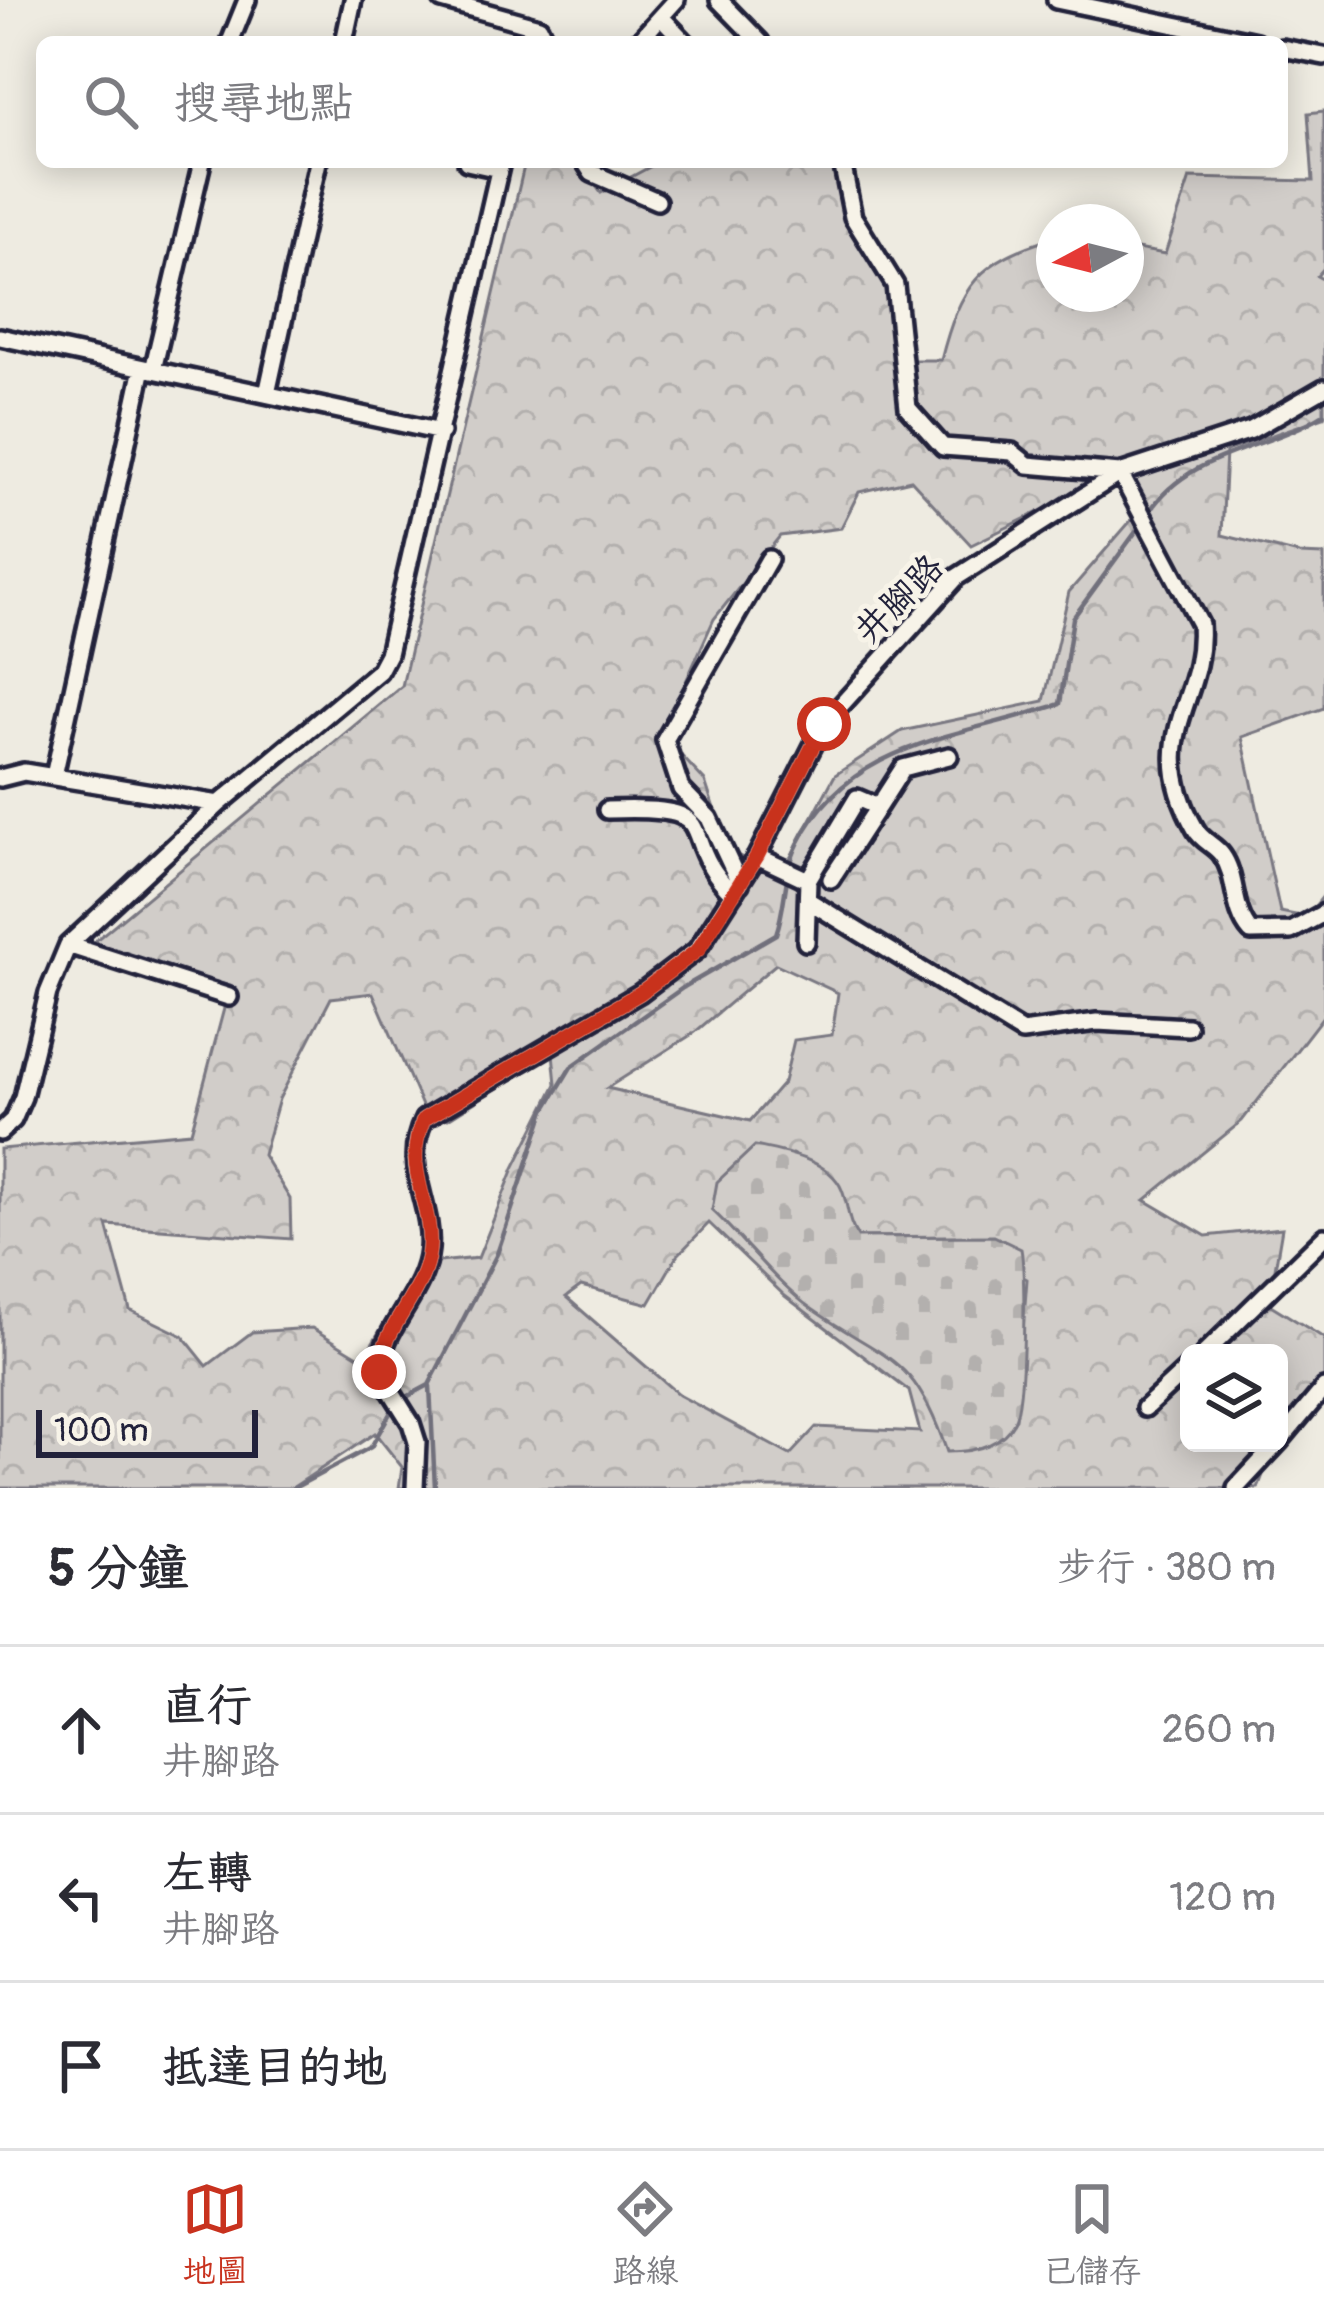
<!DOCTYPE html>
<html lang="zh-TW">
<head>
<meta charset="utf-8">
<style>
	body { margin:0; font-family:Pangolin,"LXGW WenKai TC",sans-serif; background:#f2f2f3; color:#2b2b33 }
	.controls { position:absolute; right:36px; bottom:36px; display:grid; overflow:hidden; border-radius:18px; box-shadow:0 6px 30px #0003 }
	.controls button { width:108px; height:108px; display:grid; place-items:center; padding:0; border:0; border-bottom:3px solid #e1e1e2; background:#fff; color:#2b2b33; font:60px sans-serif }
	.compass { position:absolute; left:1036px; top:204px; width:108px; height:108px; border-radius:50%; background:#fff; box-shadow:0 6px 30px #0003; rotate:263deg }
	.scale { position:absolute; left:36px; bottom:30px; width:222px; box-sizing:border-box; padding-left:12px; border:6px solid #22223b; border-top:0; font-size:33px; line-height:42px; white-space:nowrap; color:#22223b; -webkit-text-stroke:9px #f7f3e8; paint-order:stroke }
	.stop { position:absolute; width:36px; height:36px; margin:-27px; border:9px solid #c8321e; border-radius:50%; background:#fff }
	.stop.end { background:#c8321e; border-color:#fff; box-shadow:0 3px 12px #0008 }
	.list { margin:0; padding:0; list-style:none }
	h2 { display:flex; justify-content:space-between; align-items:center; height:156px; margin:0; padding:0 48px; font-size:51px }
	h2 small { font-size:39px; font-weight:400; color:#7c7c81 }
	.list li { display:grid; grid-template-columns:78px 1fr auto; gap:36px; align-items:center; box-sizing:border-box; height:168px; padding:0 48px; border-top:3px solid #e1e1e2 }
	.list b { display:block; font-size:45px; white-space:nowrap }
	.list p { margin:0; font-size:39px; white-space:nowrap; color:#7c7c81 }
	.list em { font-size:39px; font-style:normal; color:#7c7c81 }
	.icon { flex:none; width:66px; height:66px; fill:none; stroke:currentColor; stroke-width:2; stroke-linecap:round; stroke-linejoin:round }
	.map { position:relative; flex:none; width:1324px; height:1488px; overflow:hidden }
	.search { position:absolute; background:#fff; box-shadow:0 6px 30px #0003; left:36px; right:36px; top:36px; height:132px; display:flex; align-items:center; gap:30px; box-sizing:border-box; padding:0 42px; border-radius:18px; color:#7c7c81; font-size:45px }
	.sheet { height:660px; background:#fff }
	nav { display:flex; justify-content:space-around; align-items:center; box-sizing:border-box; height:168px; border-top:3px solid #e1e1e2; background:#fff; font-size:33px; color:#7c7c81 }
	nav a { display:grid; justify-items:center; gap:6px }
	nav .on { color:#c8321e }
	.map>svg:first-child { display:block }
</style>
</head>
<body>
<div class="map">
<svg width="1324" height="1488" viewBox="0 0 1324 1488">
	<defs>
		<pattern id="forest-crowns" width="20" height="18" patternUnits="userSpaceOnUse" patternTransform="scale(3)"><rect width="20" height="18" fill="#d1cdc9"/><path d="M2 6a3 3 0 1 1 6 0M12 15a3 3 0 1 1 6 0" fill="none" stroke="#b3b0ae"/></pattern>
		<pattern id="cemetery-stones" width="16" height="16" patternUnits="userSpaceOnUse" patternTransform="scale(3)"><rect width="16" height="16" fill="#d1cdc9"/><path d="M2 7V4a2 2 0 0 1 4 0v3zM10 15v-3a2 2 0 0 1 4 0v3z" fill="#b3b0ae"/></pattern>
	</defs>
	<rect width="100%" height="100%" fill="#eeebe1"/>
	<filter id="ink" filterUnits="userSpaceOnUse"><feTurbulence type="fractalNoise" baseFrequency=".00833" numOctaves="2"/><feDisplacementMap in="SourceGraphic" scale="24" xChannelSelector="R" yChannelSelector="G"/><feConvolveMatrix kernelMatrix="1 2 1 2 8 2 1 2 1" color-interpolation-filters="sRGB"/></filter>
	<g filter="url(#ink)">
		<!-- forest -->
		<path fill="url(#forest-crowns)" stroke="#7a7882" stroke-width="3" fill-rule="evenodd" d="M1324 111V268L1317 276 1324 280V417L1226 451 1222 535 1299 554 1324 555V708L1242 737 1280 912 1306 917 1324 895V1015L1242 1121 1145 1200 1206 1236 1282 1228 1269 1304 1324 1338V1385L1279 1433V1353H1189V1443H1275L1258 1488H399L402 1467 375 1433 292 1488H0V1149L191 1132 230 986 90 945 402 686 525 162H579L601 193 659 162H837L855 214 889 271 905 360H941C960 286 978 260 1054 238V294H1126V247L1165 254 1190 178 1313 181 1308 113ZM1122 471 1141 509 1069 592 1044 701 902 731 835 775 781 875 728 851 705 781 662 735 714 619 780 536 841 528 859 492 911 480 971 545ZM776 964 838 993 832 1035 794 1040 784 1082 750 1121 607 1088 694 1033ZM373 993 422 1106 448 1119 553 1053 556 1084 514 1168 478 1258 419 1264 363 1359 312 1328 252 1332 207 1366 183 1336 130 1310 107 1225 291 1239 290 1199 263 1155 279 1099 331 998ZM792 1154C861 1190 824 1187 858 1237L955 1236 1027 1279 1016 1419 998 1440 947 1451C913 1352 889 1363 812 1308 775 1283 745 1241 712 1210ZM709 1223 785 1296 909 1391 920 1432 816 1427 790 1455 679 1395 566 1297 581 1286 649 1304 677 1256Z"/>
		<!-- cemetery -->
		<path fill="url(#cemetery-stones)" stroke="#7a7882" stroke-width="3" d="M755 1146C784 1152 830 1160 842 1190 849 1208 847 1221 858 1237L994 1236 1021 1249C1026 1274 1025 1401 1014 1422 1001 1446 972 1452 947 1452 913 1352 889 1363 812 1309 775 1283 745 1240 712 1210L717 1182Z"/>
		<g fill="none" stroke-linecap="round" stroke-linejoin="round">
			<!-- stream -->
			<path stroke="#716f7b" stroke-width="4.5" d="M1149 512C1191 450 1266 451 1324 414
				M430 1386 435 1488
				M401 1400 429 1385 497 1254 545 1110 571 1067 684 987 776 934C787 903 783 874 798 844 849 740 963 737 1060 704L1073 618 1143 522
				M294 1488 371 1447 393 1408"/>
			<defs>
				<path id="minor" d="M442 0 539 27 546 42
					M719 0 760 42
					M1056 0 1256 42
					M662 18 685 42
					M230 42 247 0
					M344 42 353 0
					M638 42 676 0
					M1282 48 1324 56
					M467 162 499 169
					M585 162 592 173 657 201
					M842 162 853 217 895 285 908 408 943 447 1012 452 1028 465 1120 473 1200 624C1206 702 1142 736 1196 830 1202 841 1215 845 1222 855 1238 877 1231 909 1251 932L1291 931 1324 913
					M0 337 441 432
					M153 370 202 162
					M267 394 318 162
					M54 776 143 368
					M0 778 24 772 219 804 379 671 388 654 501 162
					M878 807 903 768 949 756
					M607 810C733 805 670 832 733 894
					M757 856 808 880
					M740 884 709 818 681 789 665 740 769 559
					M809 901 1022 1032 1097 1022 1188 1027
					M806 942 808 880 857 798 878 807 831 879
					M68 945 229 997
					M0 1132 13 1120 23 1097 48 993 68 945 219 804
					M1205 1353 1324 1237
					M1145 1408 1189 1367
					M1279 1442 1324 1388
					M415 1488 417 1442 411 1423 379 1372C381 1327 425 1295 429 1249 433 1202 400 1167 424 1119L640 993 697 950 757 856 824 724 957 577 1120 473 1251 430 1324 388
					M1236 1488 1278 1443"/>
			</defs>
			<!-- minor casing -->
			<use href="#minor" stroke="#22223b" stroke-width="24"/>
			<!-- minor -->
			<use href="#minor" stroke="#f7f3e8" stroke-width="15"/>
		</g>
	</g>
	<g fill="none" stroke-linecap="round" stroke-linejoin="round" filter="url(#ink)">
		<!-- route -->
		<path stroke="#c8321e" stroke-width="15" d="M379 1372C381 1327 425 1295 429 1249 433 1202 401 1167 424 1119L640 993 698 950 757 856 824 724"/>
	</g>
	<g text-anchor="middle" stroke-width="10" stroke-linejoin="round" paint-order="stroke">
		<!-- street labels -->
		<g font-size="36" fill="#22223b" stroke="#f7f3e8">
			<text transform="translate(898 598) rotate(-45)" y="13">井腳路</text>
		</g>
	</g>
</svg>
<div class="controls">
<button><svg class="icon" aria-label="layers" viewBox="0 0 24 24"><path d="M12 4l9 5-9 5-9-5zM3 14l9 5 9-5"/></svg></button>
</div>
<svg class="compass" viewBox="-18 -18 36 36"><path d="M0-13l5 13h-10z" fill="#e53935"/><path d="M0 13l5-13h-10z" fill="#7c7c81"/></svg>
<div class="scale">100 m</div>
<div class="stop" style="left:824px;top:724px"></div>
<div class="stop end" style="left:379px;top:1372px"></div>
<div class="search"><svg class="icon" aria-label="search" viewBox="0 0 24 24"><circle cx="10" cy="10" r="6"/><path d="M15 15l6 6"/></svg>搜尋地點</div>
</div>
<section class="sheet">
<h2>5 分鐘<small>步行 · 380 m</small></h2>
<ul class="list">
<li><svg class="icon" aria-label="ahead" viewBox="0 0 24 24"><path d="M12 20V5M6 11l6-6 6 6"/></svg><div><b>直行</b><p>井腳路</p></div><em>260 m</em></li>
<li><svg class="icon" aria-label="left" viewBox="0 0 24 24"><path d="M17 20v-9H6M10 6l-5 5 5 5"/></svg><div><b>左轉</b><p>井腳路</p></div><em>120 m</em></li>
<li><svg class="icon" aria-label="arrive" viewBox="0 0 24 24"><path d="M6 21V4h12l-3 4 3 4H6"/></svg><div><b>抵達目的地</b></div></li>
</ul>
</section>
<nav>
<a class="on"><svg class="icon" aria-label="map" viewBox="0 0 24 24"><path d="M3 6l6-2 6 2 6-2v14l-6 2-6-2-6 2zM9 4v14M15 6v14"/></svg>地圖</a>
<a><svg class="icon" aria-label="directions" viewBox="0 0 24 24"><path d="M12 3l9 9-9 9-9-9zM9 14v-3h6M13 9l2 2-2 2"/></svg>路線</a>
<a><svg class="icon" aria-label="saved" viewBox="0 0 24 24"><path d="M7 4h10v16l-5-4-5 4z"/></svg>已儲存</a>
</nav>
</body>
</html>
